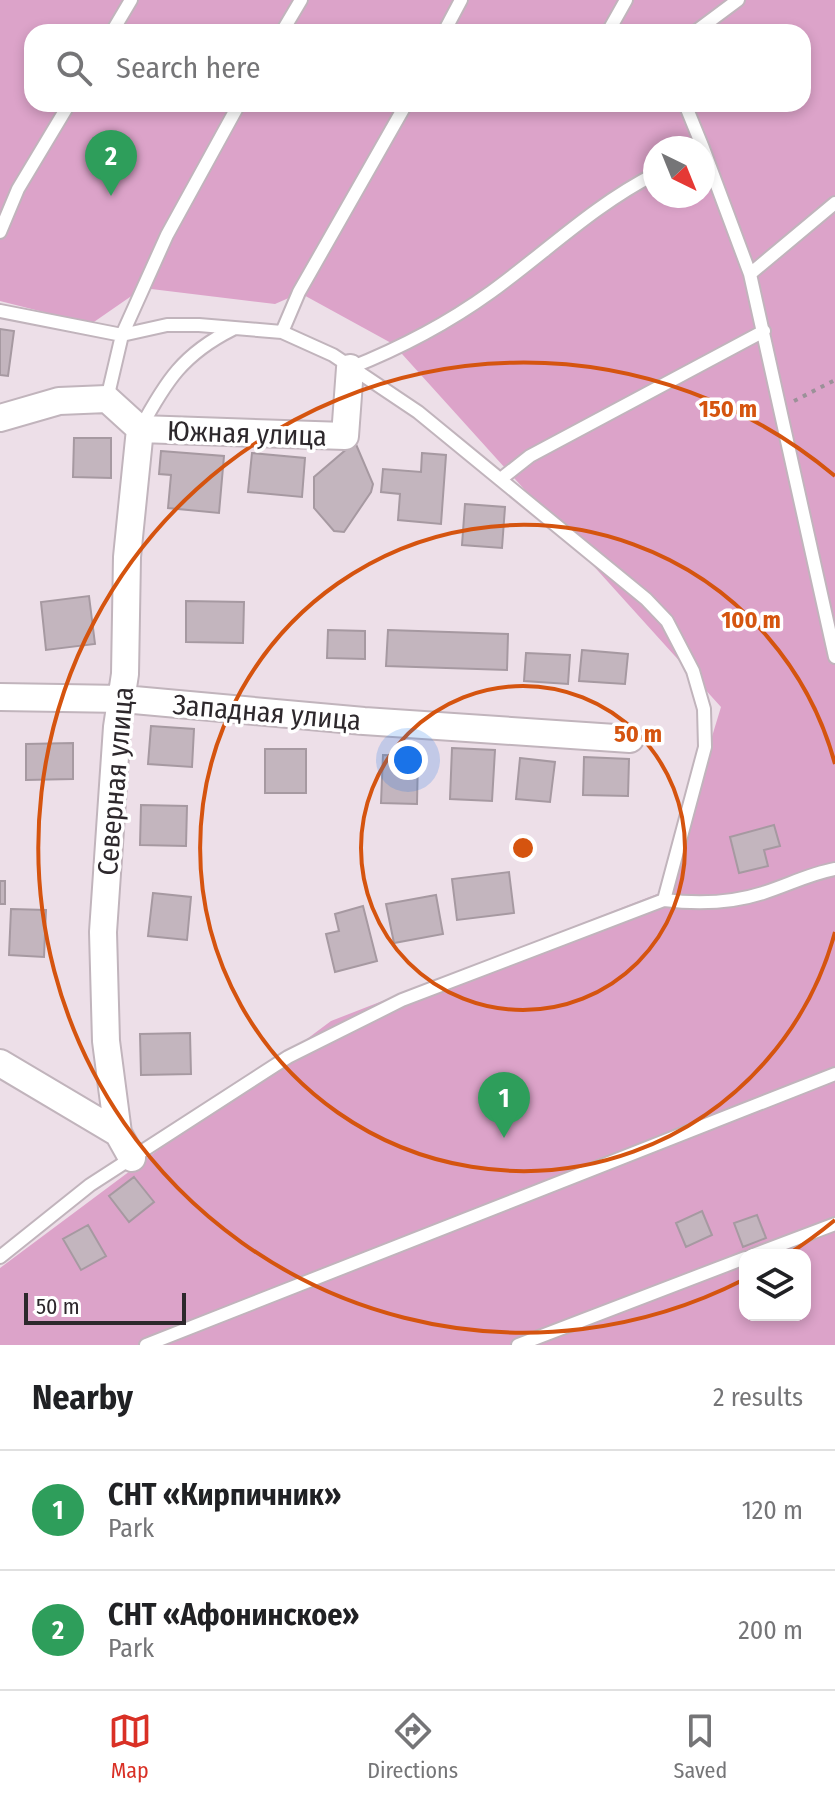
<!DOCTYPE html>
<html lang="en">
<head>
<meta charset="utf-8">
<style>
	body { margin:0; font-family:"Fira Sans Condensed",sans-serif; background:#f6f6f6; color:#202124 }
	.controls { position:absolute; right:24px; bottom:24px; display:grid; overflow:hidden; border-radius:16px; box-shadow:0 4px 12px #0003 }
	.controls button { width:72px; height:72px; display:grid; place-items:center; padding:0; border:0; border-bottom:2px solid #e0e0e0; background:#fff; color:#202124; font:40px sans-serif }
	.compass { position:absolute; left:643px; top:136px; width:72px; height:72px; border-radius:50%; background:#fff; box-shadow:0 4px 12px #0003; rotate:137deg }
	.scale { position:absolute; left:24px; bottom:20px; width:162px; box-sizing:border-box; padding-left:8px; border:4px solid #2d282c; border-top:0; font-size:22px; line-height:28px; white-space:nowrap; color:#2d282c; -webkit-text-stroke:6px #fff; paint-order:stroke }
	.you { position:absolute; left:408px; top:760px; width:28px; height:28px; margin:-20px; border:6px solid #fff; border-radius:50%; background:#1a73e8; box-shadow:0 0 0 12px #1a73e833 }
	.badge { display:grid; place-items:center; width:52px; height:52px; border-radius:50%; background:#d93025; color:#fff; font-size:26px; font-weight:700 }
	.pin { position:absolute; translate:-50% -66px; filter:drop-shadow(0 2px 4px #0008) }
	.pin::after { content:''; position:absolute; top:42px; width:28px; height:24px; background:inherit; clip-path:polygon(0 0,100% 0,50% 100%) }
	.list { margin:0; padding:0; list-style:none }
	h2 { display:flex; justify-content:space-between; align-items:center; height:104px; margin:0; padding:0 32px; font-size:34px }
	h2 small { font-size:26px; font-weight:400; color:#757577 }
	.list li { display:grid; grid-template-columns:52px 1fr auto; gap:24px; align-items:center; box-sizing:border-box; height:120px; padding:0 32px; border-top:2px solid #e0e0e0 }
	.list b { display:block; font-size:30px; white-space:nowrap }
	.list p { margin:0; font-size:26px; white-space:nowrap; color:#757577 }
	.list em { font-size:26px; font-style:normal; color:#757577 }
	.icon { flex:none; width:44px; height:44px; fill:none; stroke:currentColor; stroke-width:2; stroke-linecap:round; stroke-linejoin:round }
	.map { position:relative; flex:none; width:835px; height:1345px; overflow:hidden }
	.search { position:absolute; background:#fff; box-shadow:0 4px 12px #0003; left:24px; right:24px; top:24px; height:88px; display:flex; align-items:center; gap:20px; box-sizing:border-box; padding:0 28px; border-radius:24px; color:#757577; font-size:30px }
	.sheet { height:344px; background:#fff }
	nav { display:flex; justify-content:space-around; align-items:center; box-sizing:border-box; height:112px; border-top:2px solid #e0e0e0; background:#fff; font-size:22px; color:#757577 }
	nav a { display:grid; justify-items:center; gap:4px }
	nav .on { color:#d93025 }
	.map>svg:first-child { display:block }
</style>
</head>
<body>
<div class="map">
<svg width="835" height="1345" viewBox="0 0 835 1345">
	<rect width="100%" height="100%" fill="#eddfe8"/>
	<!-- green -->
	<path fill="#dca3c9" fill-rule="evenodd" d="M0 0H835V1345H0V1268L331 1021 665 891 721 707 393 344 300 293 275 304 143 288 91 324 0 301ZM32 32H803V104H32ZM655 148H703V196H655ZM745 1255H805V1315H745Z"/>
	<!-- building -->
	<path fill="#c3b5be" stroke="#a699a1" stroke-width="2" d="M0 329 14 331 8 376 0 375Z
		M74 438H111V478L73 477Z
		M355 442 373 484 371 492 344 532 334 531 314 508V477Z
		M161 451 224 456 219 513 168 508 171 475 159 474Z
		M252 453 305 458 302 497 248 492Z
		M422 453 446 455 441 524 398 520 400 494 381 492 383 469 421 472Z
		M465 504 505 507 502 548 462 545Z
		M89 596 95 644 46 650 41 602Z
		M186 601 244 602 243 643 186 642Z
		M328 630 365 631V659L327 658Z
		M388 630 508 634 507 670 386 666Z
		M582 650 628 654 625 684 579 681Z
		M526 653 570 655 568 684 524 681Z
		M151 726 194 729 192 767 148 764Z
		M73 743V779L26 780V744Z
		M452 748 495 750 492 801 450 799Z
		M265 749H306V793H265Z
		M383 755 418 756 417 804 381 803Z
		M584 757 629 759 628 796 583 795Z
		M520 758 555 762 550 802 516 799Z
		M141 805 187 806 186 846 140 845Z
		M774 825 780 846 764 850 768 866 739 873 730 837Z
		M509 872 514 913 457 920 452 879Z
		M0 881H5V904H0Z
		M153 893 191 897 187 940 148 936Z
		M436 895 443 934 394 943 386 904Z
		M363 906 377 961 335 972 326 934 339 931 335 914Z
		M11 909 46 910 44 957 9 955Z
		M190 1033 191 1074 141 1075 140 1034Z
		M134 1177 154 1202 129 1222 109 1196Z
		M702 1211 712 1235 686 1247 676 1223Z
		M757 1215 766 1238 743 1247 734 1223Z
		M88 1225 106 1256 81 1270 63 1239Z"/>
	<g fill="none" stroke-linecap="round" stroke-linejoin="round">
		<defs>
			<path id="lane" d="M112 32 131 0
				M282 32 301 0
				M444 32 461 0
				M608 32 626 0
				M695 32 738 0
				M685 104 703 148
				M703 148 750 274 835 657
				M0 232 18 189 69 104
				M750 274 835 203
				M0 311 122 335 167 325H199L282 332 333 355 418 412 646 599 667 621 693 671 704 709 705 747 664 900
				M282 332 299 292 406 104
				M350 368C398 349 448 323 491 292 545 253 594 205 655 174
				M107 399 122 335 167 235 239 104
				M140 429C166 381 183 354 233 329
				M502 478 530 456 764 331
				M753 1255 835 1224
				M0 1257 90 1185 288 1057 402 1000 664 900C696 904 732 903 763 893 788 885 809 874 835 869
				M146 1345 835 1074
				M518 1345 745 1258"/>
			<path id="street" d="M0 418 59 401 107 399 140 429 345 436 350 368
				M0 697 123 699 364 721 630 739
				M0 1063 118 1133
				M132 1158 118 1133 106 1041 103 932 117 727 125 674 127 557 140 429"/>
		</defs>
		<!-- lane casing -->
		<use href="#lane" stroke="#c1b4bc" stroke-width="16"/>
		<!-- street casing -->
		<use href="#street" stroke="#c1b4bc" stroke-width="30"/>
		<!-- path -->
		<path stroke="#9b9198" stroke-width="4" stroke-dasharray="4 6" stroke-linecap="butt" d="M794 401 835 380"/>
		<!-- lane -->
		<use href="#lane" stroke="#fff" stroke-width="12"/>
		<!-- street -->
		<use href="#street" stroke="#fff" stroke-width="26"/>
	</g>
	<!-- distance rings -->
	<g fill="none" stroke="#d5540f" stroke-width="4">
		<circle cx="523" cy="848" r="162"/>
		<path d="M835 932A323 323 0 1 1 835 764"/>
		<path d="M835 1220A485 485 0 0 1 787 1255M743 1280A485 485 0 1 1 835 476"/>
	</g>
	<g text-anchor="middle" stroke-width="7" stroke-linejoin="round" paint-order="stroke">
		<!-- street labels -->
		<g font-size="28" fill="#2d282c" stroke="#fff">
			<text transform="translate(247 433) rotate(2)" y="10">Южная улица</text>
			<text transform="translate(267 712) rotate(5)" y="10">Западная улица</text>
			<text transform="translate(115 781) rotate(-85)" y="10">Северная улица</text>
		</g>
	</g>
	<circle cx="523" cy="848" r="12" fill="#d5540f" stroke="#fff" stroke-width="4"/>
	<g font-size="24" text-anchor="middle" font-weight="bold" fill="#d5540f" stroke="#fff" stroke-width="7" stroke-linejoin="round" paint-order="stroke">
		<text x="728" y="417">150 m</text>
		<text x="751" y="628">100 m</text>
		<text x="638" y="742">50 m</text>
	</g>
</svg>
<div class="controls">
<button><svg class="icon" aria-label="layers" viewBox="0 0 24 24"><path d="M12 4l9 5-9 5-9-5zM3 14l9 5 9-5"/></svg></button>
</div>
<svg class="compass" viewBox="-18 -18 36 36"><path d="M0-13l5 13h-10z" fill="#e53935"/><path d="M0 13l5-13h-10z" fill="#757577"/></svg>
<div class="scale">50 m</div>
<div class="you"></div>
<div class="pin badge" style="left:504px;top:1138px;background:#2e9e5b">1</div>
<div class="pin badge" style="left:111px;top:196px;background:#2e9e5b">2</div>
<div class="search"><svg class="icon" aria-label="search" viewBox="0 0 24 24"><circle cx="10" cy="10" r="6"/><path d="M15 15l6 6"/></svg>Search here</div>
</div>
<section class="sheet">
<h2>Nearby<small>2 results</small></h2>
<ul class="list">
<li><span class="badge" style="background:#2e9e5b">1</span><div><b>СНТ «Кирпичник»</b><p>Park</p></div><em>120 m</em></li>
<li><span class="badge" style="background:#2e9e5b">2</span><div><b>СНТ «Афонинское»</b><p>Park</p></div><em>200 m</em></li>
</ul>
</section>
<nav>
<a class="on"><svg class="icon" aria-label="map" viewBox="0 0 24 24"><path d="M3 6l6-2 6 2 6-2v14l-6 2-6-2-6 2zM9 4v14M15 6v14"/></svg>Map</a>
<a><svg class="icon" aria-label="directions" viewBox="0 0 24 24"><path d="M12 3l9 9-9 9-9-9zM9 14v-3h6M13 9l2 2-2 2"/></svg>Directions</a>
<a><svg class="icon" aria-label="saved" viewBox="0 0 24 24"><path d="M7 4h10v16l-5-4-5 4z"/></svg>Saved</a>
</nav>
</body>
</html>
